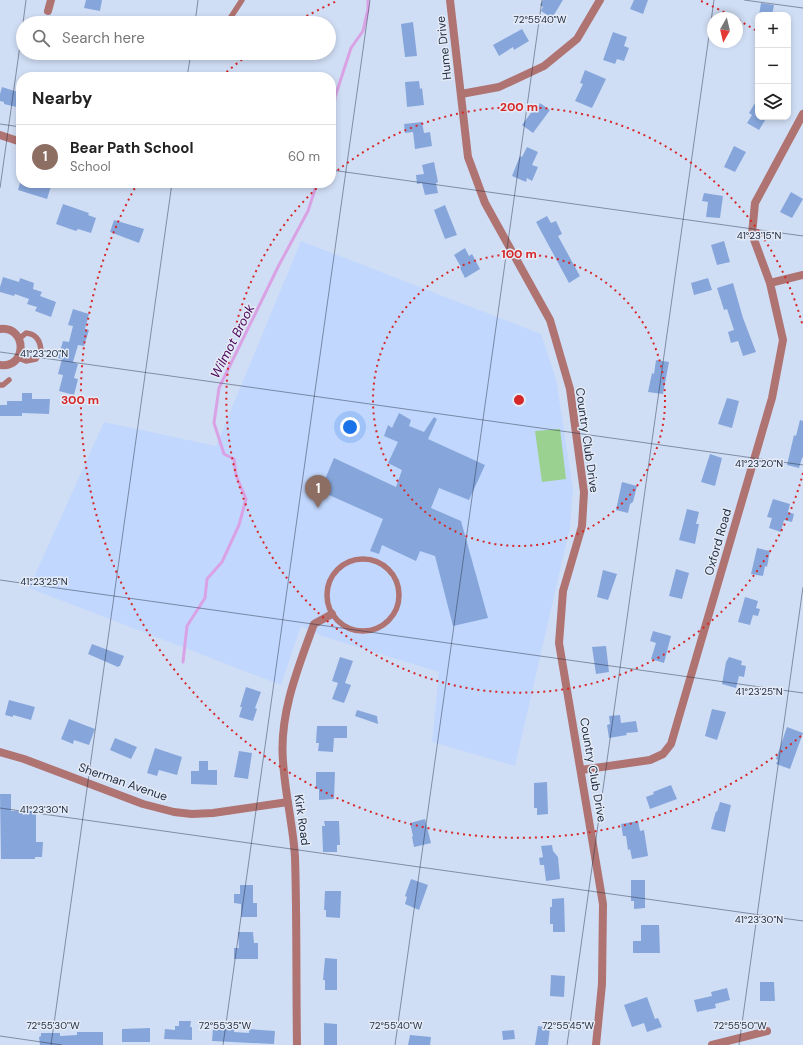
<!DOCTYPE html>
<html lang="en">
<head>
<meta charset="utf-8">
<style>
	body { margin:0; font-family:"DM Sans",sans-serif; background:#f2f2f2; color:#222 }
	.controls { position:absolute; right:12px; top:12px; display:grid; overflow:hidden; border-radius:8px; box-shadow:0 2px 6px #0003 }
	.controls button { width:36px; height:36px; display:grid; place-items:center; padding:0; border:0; border-bottom:1px solid #e0e0e0; background:#fff; color:#222; font:20px sans-serif }
	.compass { position:absolute; left:707px; top:12px; width:36px; height:36px; border-radius:50%; background:#fff; box-shadow:0 2px 6px #0003; rotate:188deg }
	.you { position:absolute; left:350px; top:427px; width:14px; height:14px; margin:-10px; border:3px solid #fff; border-radius:50%; background:#1a73e8; box-shadow:0 0 0 6px #1a73e833 }
	.badge { display:grid; place-items:center; width:26px; height:26px; border-radius:50%; background:#7c3aed; color:#fff; font-size:13px; font-weight:700 }
	.pin { position:absolute; translate:-50% -33px; filter:drop-shadow(0 1px 2px #0008) }
	.pin::after { content:''; position:absolute; top:21px; width:14px; height:12px; background:inherit; clip-path:polygon(0 0,100% 0,50% 100%) }
	.list { margin:0; padding:0; list-style:none }
	h2 { display:flex; justify-content:space-between; align-items:center; height:52px; margin:0; padding:0 16px; font-size:17px }
	h2 small { font-size:13px; font-weight:400; color:#767676 }
	.list li { display:grid; grid-template-columns:26px 1fr auto; gap:12px; align-items:center; box-sizing:border-box; height:64px; padding:0 16px; border-top:1px solid #e0e0e0 }
	.list b { display:block; font-size:15px; white-space:nowrap }
	.list p { margin:0; font-size:13px; white-space:nowrap; color:#767676 }
	.list em { font-size:13px; font-style:normal; color:#767676 }
	.icon { flex:none; width:22px; height:22px; fill:none; stroke:currentColor; stroke-width:2; stroke-linecap:round; stroke-linejoin:round }
	.map { position:relative; flex:none; width:803px; height:1045px; overflow:hidden }
	.search { position:absolute; background:#fff; box-shadow:0 2px 6px #0003; left:16px; top:16px; width:320px; height:44px; display:flex; align-items:center; gap:10px; box-sizing:border-box; padding:0 14px; border-radius:22px; color:#767676; font-size:15px }
	.panel { position:absolute; background:#fff; box-shadow:0 2px 6px #0003; left:16px; top:72px; width:320px; height:116px; border-radius:16px }
	.map>svg:first-child { display:block }
</style>
</head>
<body>
<div class="map">
<svg width="803" height="1045" viewBox="0 0 803 1045">
	<rect width="100%" height="100%" fill="#d0def5"/>
	<!-- built -->
	<path fill="#c1d7fd" d="M301 241 541 334 556 379 573 489 570 527 515 766 432 742 439 672 322 636 301 626 281 685 29 588 104 422 216 446Z"/>
	<!-- pitch -->
	<path fill="#9ad190" d="M560 429 566 479 542 482 535 431Z"/>
	<g fill="none" stroke-linecap="round" stroke-linejoin="round">
		<!-- stream -->
		<path stroke="#d9a2e4" stroke-width="3" d="M331 138 335 97 351 48 363 31 368 9V0
			M183 662 187 626 205 598 207 579 222 562 239 525 246 499 236 475 234 459 224 454 214 423 219 388 279 265 308 211 317 183"/>
	</g>
	<!-- building -->
	<path fill="#86a6db" d="M86 0H102L100 11 84 8Z
		M543 0H563L552 18 541 11 543 7 540 5Z
		M634 0H648L643 14 630 9Z
		M761 3 774 5 772 15H759Z
		M413 22 417 56 405 57 401 24Z
		M522 29 529 41 514 50 513 47 499 56 493 45Z
		M613 32 627 37 624 46 629 48 624 61 617 59 615 64 603 60Z
		M585 70 606 79 592 108 575 101 583 84 580 83Z
		M419 81 420 89 422 88 424 105 407 107 405 82Z
		M2 87 21 93V108L4 104V102L0 101V94Z
		M758 98V117H767L759 130 747 123 752 115 749 113Z
		M540 103 550 110 533 133 522 125 536 106 538 107Z
		M422 122 424 133 430 132 432 146 415 149 413 132 405 133 404 124Z
		M734 146 746 152 735 172 724 167Z
		M527 147 538 152 532 165 538 167 532 181 527 178 526 182 512 176 520 156 522 157Z
		M434 162 438 182 436 183 438 193 425 195 422 183 417 184 416 175 424 174 422 165Z
		M20 183H52L47 199 18 190Z
		M791 192 803 199 792 218 780 212Z
		M704 193 723 196 720 218 706 217 708 202 702 201Z
		M63 204 89 213 88 215 96 218 91 233 78 229 76 231 56 224Z
		M445 205 457 235 445 239 434 210Z
		M547 216 551 223 556 221 562 234 558 236 580 276 569 283 536 222Z
		M114 220 144 229 139 243 110 232Z
		M724 241 730 262 717 265 711 245Z
		M465 248 469 256 472 254 480 269 465 278 460 268 461 267 454 255Z
		M3 277 19 282 20 278 34 283 33 289 42 292 40 296 56 302 51 317 35 311 37 307 27 304 29 299 15 294 14 296 0 292V287Z
		M708 278 712 290 694 295 691 283Z
		M733 283 743 318 756 352 743 356 738 341 731 343 728 332 734 330 727 309 724 310 717 288Z
		M73 309 89 314 85 329 89 330 84 346 78 345 73 362 78 364 74 378 78 379 74 395 59 391 63 375 58 374 62 359 58 358 63 341 69 342 73 326 68 325Z
		M656 360 669 362 663 394 648 392 652 373 654 374Z
		M22 393H32V399H50L49 414 22 413V416H0V405H7V401H22Z
		M727 398 739 401 732 428 718 424Z
		M399 413 411 420 409 426 424 432 434 417 437 419 428 439 485 465 469 500 439 488 431 508 461 521 488 618 453 626 435 556 420 551 416 561 382 545 379 554 370 551 383 519 320 491 334 458 396 487 402 470 388 463 398 442 384 436 388 425 392 428Z
		M800 420 803 421V457L802 458 799 468 787 465 794 435 796 436Z
		M710 454 722 458 715 486 701 482Z
		M622 482 637 486 633 502 630 504 628 513 616 510Z
		M773 499 790 504 788 512 794 514 792 522 784 520 781 532 769 528 772 518 767 517Z
		M687 509 699 512 696 524H699L695 544 679 540Z
		M757 548 770 551 767 567 765 566 763 576 751 574Z
		M676 569 689 573 682 599 669 596Z
		M603 570 617 574 608 600 597 597Z
		M745 597 758 601 756 608 760 609 758 616 753 615 750 625 738 622Z
		M653 631 671 636 664 663 651 659 656 643 650 641Z
		M92 644 124 656 120 666H119L118 667 88 654Z
		M606 646 609 672 596 674 592 647Z
		M340 657 353 661 345 683 351 685 344 703 332 699 338 683 332 681Z
		M729 657 742 661 741 665 746 666 744 677 739 676 736 688 722 684 726 662Z
		M246 687 261 692 255 708 257 709 253 721 239 717 242 707H240Z
		M9 700 35 707 31 720 13 715V717L5 715Z
		M712 709 726 712 717 740 705 736Z
		M357 710 377 716 378 724 355 716Z
		M620 715 621 723 636 721 638 732 626 733 627 735 609 738 607 725 610 724 609 716Z
		M69 719 95 729 89 745 74 740 73 744 61 739Z
		M317 726H347V738H334L333 752 318 751 319 743H316Z
		M787 727 803 733 790 769 776 764 778 760 776 759Z
		M115 738 137 747 131 759 110 750Z
		M155 748 182 757 177 775 159 770 157 776 147 773Z
		M239 751 252 753 248 779 234 777Z
		M199 761H208V770H217V785L191 784V771H199Z
		M316 772H335L334 799 319 800V789H316Z
		M547 782 548 814 537 815V808H534V783Z
		M671 785 677 799 650 809 646 797 654 794 653 792Z
		M0 794H11V811H36V842H43L42 857H35V859H1Z
		M720 802 731 805 725 832 711 829 716 811 717 812Z
		M425 819 431 843 414 847 412 837 413 836 410 823Z
		M324 821H339L340 845H337V852H323L322 826H325Z
		M638 821 640 831 644 830 648 856 632 859 630 849 628 850 626 836H623L621 824Z
		M552 845 553 851 558 857 560 879 546 881 544 865H540L539 858 543 857 541 846Z
		M411 879 428 885 419 910 405 904 407 897 405 896Z
		M631 880H645V908L634 909V901H631Z
		M240 885H253V903H257V917H241V904L234 903V894H240Z
		M325 891H341L340 918 326 917V910H324Z
		M564 898 565 932H553V924H550V907H552V899Z
		M641 925H659L660 953H633V941H641Z
		M238 932H253L254 943H258V959H234V948H239Z
		M325 958 337 959V990H325V980H323Z
		M551 975 565 976 564 997 550 996Z
		M760 982H774L775 1001H760Z
		M727 988 730 1000 715 1004 716 1008 697 1012 694 1000 712 996 711 992Z
		M647 997 655 1019 658 1018 662 1027 647 1032 644 1023 632 1027 624 1005Z
		M179 1021H191L190 1027H192V1040L164 1039 165 1029 175 1030V1026H179Z
		M222 1023 235 1024 234 1032 249 1033V1029L275 1031 274 1044 212 1041 213 1028H216V1025H222Z
		M324 1023 337 1024V1045H324Z
		M538 1026 550 1028 548 1045H535Z
		M150 1028V1042H122V1029Z
		M514 1030 515 1039 503 1040 502 1031Z
		M77 1032H103V1045H40L39 1037 41 1036V1033H60V1036L77 1035Z
		M410 1035 431 1037 430 1045H408Z"/>
	<g fill="none" stroke-linecap="round" stroke-linejoin="round">
		<!-- service -->
		<path stroke="#af7371" stroke-width="5.5" d="M227 23 242 0
			M18 358 26 361 36 359 41 350C40 340 36 334 26 333L19 339
			M0 385H3L9 380
			M327 595a36 36 0 1 1 72 0a36 36 0 1 1-72 0Z"/>
		<!-- minor -->
		<path stroke="#af7371" stroke-width="8" d="M450 0 468 157 485 203 550 320 570 389 584 492 582 526 563 591 559 643 603 904 602 984 596 1045
			M48 11 51 0
			M461 94 499 87 544 66 577 39 600 0
			M0 135 21 142
			M98 183H102
			M770 283 803 275
			M0 329C28 326 27 369 0 365
			M0 752 24 759 143 804 174 812 192 814 213 813 288 802
			M581 770 650 760 663 754 671 744 772 398 783 340 770 283 752 234 755 203 803 114
			M297 1045C296 983 297 920 295 857 293 825 285 794 283 761 279 714 298 668 314 624L332 614
			M712 1045 767 1031"/>
	</g>
	<!-- ticks -->
	<path fill="none" stroke="#1e2a3f" stroke-width="1" stroke-opacity="0.45" d="M744 0 803 8M23 23 26 0M195 23 198 0M187 77 191 53M0 124 21 127M331 170 803 236M0 188 23 24M0 352 803 465M0 580 803 693M0 808 803 921M0 1036 62 1045M51 1045 172 183M223 1045 370 0M395 1045 542 0M567 1045 714 0M739 1045 803 587"/>
	<!-- distance rings -->
	<g fill="none" stroke="#d62828" stroke-width="2" stroke-dasharray="2 4">
		<circle cx="519" cy="400" r="146"/>
		<path d="M803 473A293 293 0 1 1 321 184M333 174A293 293 0 0 1 803 327"/>
		<path d="M801 736A439 439 0 0 1 137 184M222 76A439 439 0 0 1 249 54M296 22A439 439 0 0 1 337 1M701 1A439 439 0 0 1 755 30"/>
	</g>
	<g text-anchor="middle" stroke-width="3" stroke-linejoin="round" paint-order="stroke">
		<!-- street labels -->
		<g font-size="12" fill="#1e2a3f" stroke="#e4ebf6">
			<text transform="translate(444 48) rotate(-96)" y="4">Hume Drive</text>
			<text transform="translate(587 440) rotate(82)" y="4">Country Club Drive</text>
			<text transform="translate(718 542) rotate(-74)" y="4">Oxford Road</text>
			<text transform="translate(593 770) rotate(80)" y="4">Country Club Drive</text>
			<text transform="translate(123 782) rotate(19)" y="4">Sherman Avenue</text>
			<text transform="translate(302 820) rotate(82)" y="4">Kirk Road</text>
		</g>
		<!-- water labels -->
		<g font-size="13" font-style="italic" fill="#4b0357" stroke="#e4ebf6">
			<text transform="translate(232 341) rotate(-63)" y="5">Wilmot Brook</text>
		</g>
	</g>
	<g font-size="10" text-anchor="middle" fill="#1e2a3f" stroke="#e4ebf6" stroke-width="3" stroke-linejoin="round" paint-order="stroke">
		<text x="540" y="23">72°55'40"W</text>
		<text x="759" y="239">41°23'15"N</text>
		<text x="44" y="357">41°23'20"N</text>
		<text x="759" y="467">41°23'20"N</text>
		<text x="44" y="585">41°23'25"N</text>
		<text x="759" y="695">41°23'25"N</text>
		<text x="44" y="813">41°23'30"N</text>
		<text x="759" y="923">41°23'30"N</text>
		<text x="53" y="1029">72°55'30"W</text>
		<text x="225" y="1029">72°55'35"W</text>
		<text x="396" y="1029">72°55'40"W</text>
		<text x="568" y="1029">72°55'45"W</text>
		<text x="740" y="1029">72°55'50"W</text>
	</g>
	<circle cx="519" cy="400" r="6" fill="#d62828" stroke="#e4ebf6" stroke-width="2"/>
	<g font-size="12" text-anchor="middle" font-weight="bold" fill="#d62828" stroke="#e4ebf6" stroke-width="3" stroke-linejoin="round" paint-order="stroke">
		<text x="519" y="111">200 m</text>
		<text x="519" y="258">100 m</text>
		<text x="80" y="404">300 m</text>
	</g>
</svg>
<div class="controls">
<button>+</button>
<button>−</button>
<button><svg class="icon" aria-label="layers" viewBox="0 0 24 24"><path d="M12 4l9 5-9 5-9-5zM3 14l9 5 9-5"/></svg></button>
</div>
<svg class="compass" viewBox="-18 -18 36 36"><path d="M0-13l5 13h-10z" fill="#e53935"/><path d="M0 13l5-13h-10z" fill="#767676"/></svg>
<div class="you"></div>
<div class="pin badge" style="left:318px;top:508px;background:#8d6e63">1</div>
<div class="search"><svg class="icon" aria-label="search" viewBox="0 0 24 24"><circle cx="10" cy="10" r="6"/><path d="M15 15l6 6"/></svg>Search here</div>
<section class="panel">
<h2>Nearby<small></small></h2>
<ul class="list">
<li><span class="badge" style="background:#8d6e63">1</span><div><b>Bear Path School</b><p>School</p></div><em>60 m</em></li>
</ul>
</section>
</div>
</body>
</html>
